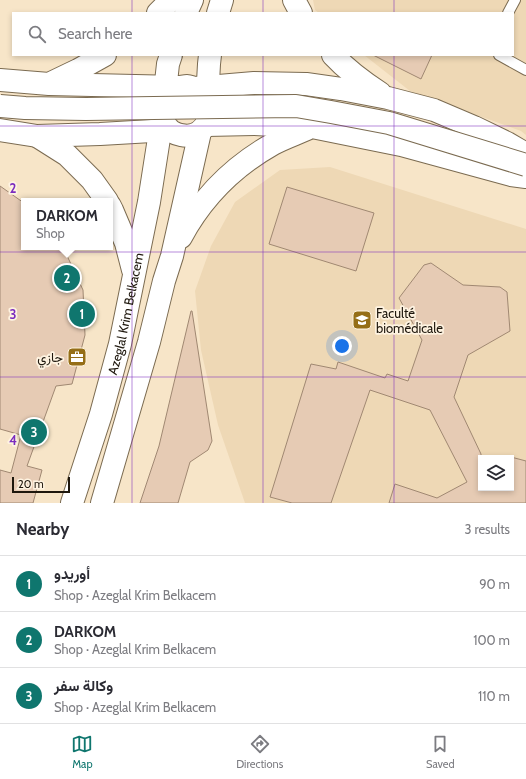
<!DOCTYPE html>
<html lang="en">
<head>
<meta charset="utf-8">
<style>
	body { margin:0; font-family:Cabin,Vazirmatn,sans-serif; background:#f7f7f7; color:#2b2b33 }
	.controls { position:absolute; right:12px; bottom:12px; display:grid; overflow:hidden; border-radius:0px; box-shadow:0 2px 6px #0003 }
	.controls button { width:36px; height:36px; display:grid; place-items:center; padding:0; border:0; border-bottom:1px solid #e1e1e2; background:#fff; color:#2b2b33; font:20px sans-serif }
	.scale { position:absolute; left:12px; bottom:10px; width:58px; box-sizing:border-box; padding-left:4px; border:2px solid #1e170d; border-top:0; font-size:11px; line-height:14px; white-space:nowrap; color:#1e170d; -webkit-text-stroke:3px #fef3e1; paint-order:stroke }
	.you { position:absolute; left:342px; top:346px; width:14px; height:14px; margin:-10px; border:3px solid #fff; border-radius:50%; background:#1a73e8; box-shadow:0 0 0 6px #1a73e833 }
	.badge { display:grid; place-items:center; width:26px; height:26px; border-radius:50%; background:#0f766e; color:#fff; font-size:13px; font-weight:700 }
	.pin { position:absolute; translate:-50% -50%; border:2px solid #fff; box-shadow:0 1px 4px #0006 }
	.popup { position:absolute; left:21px; top:198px; width:92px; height:52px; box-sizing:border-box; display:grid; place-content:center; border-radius:0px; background:#fff; filter:drop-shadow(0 1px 3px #0005); font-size:13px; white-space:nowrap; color:#7c7c81 }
	.popup b { font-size:15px; color:#2b2b33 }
	.popup::after { content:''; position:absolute; left:50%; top:100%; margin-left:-8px; border:8px solid transparent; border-top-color:#fff }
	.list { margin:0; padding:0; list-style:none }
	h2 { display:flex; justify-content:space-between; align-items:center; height:52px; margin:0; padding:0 16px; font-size:17px }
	h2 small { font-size:13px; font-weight:400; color:#7c7c81 }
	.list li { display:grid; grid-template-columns:26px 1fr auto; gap:12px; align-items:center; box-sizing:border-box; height:56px; padding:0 16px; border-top:1px solid #e1e1e2 }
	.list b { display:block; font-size:15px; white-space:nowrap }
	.list p { margin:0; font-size:13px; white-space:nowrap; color:#7c7c81 }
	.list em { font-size:13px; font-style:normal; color:#7c7c81 }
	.icon { flex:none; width:22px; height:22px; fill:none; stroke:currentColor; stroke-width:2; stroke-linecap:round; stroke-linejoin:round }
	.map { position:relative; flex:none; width:526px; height:503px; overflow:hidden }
	.search { position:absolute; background:#fff; box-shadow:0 2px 6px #0003; left:12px; right:12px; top:12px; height:44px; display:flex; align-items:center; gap:10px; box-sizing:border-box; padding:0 14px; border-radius:0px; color:#7c7c81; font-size:15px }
	.sheet { height:220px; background:#fff }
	nav { display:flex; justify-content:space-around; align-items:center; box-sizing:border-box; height:56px; border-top:1px solid #e1e1e2; background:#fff; font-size:11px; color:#7c7c81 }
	nav a { display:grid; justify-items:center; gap:2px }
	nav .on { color:#0f766e }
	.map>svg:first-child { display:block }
</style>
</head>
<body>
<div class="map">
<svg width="526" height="503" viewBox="0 0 526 503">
	<rect width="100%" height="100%" fill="#f7e5c8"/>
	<!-- built -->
	<path fill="#eed8b5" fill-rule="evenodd" d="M313 0H526V135L521 131 410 91 364 55H513V13H319L315 10Z
		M330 167 526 229V503H245L218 425 201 350 195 291 211 246 235 202 280 170ZM481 458H511V488H481Z"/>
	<!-- building -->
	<path fill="#e6cbb4" stroke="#a08872" d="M373 55H432L421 79Z
		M0 186 24 203V247H63L83 290 85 335 72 384 56 386 27 466 42 470 33 503H0V470L11 473 21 435 0 429Z
		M287 187 374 213 356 271 269 244Z
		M431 263 463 285 500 287 507 292 510 331 468 355 454 397 481 454V488H511V457L526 461V503H389L395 484 437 498 467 482 430 410 370 390 331 503H292L270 497 311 364 336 369 338 362 385 378 387 374 408 381 422 340 399 298 424 265Z
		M191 311H192L212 441 208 450 190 462 178 503H140L159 446Z"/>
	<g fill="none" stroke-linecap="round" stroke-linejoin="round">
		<defs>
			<path id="service" d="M508 13 515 0
				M499 55 526 70"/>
			<g id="secondary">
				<path d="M294 0 301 13"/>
				<path d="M158 13 171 0"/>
				<path d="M186 13 192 0"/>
				<path d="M218 13 222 0"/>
				<path d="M333 55C347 70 363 82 380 93"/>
				<path d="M0 80 49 84 178 87C181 87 184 86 187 86 191 86 195 89 198 91 221 105 207 141 181 135 176 134 171 132 168 128 159 119 159 104 168 94 170 91 174 89 178 87"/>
				<path d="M53 82 78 70 105 55"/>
				<path d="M195 88 254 83 306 84 341 89 388 98 434 110 474 127 507 143 526 154"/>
				<path d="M164 100 168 64 171 55"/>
				<path d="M207 100 209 64 210 55"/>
				<path d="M206 125 254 124 312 127 401 145 511 175 526 177"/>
				<path d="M0 130 37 136 100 134 169 130"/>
				<path d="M37 136 67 155 92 180 107 201"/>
				<path d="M110 206 112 210 126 243 133 270"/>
				<path d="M181 237C202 198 234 166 273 144 284 138 296 134 307 129"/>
				<path id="s1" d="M72 503 101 414 120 344 149 202 162 119"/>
				<path d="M102 503 149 342 164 281 172 256 200 132"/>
			</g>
		</defs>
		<!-- service casing -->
		<use href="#service" stroke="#7b6b51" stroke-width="12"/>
		<!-- secondary casing -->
		<use href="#secondary" stroke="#7b6b51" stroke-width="24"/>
		<!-- service -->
		<use href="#service" stroke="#fff" stroke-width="10"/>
		<!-- secondary -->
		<use href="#secondary" stroke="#fff" stroke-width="22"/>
		<defs>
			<path id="primary-bridge" d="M0 106 25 108 86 109 296 106 331 112 389 123 526 165"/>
		</defs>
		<!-- primary-bridge casing -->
		<use href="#primary-bridge" stroke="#7b6b51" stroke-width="24" stroke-linecap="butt"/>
		<!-- primary-bridge -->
		<use href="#primary-bridge" stroke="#fff" stroke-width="22"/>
	</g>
	<!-- grid -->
	<path fill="none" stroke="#7b2cbf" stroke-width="1" stroke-opacity="0.55" d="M132 0V13M263 0V13M394 0V13M132 55V503M263 55V503M394 55V503M0 126H526M0 252H526M0 377H526"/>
	<!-- icons -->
	<defs>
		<symbol id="university-square" viewBox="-11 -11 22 22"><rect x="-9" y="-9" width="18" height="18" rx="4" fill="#956e17" stroke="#fef3e1"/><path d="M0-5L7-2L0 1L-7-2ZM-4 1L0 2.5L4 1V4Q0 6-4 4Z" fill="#fff"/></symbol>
		<symbol id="office-square" viewBox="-11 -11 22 22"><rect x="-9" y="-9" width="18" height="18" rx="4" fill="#956e17" stroke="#fef3e1"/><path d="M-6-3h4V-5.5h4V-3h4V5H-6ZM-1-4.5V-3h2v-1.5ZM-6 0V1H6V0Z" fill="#fff"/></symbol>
	</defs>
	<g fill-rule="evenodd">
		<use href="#university-square" x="351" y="309" width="22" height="22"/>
		<use href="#office-square" x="66" y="346" width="22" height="22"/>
	</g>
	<g text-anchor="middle" stroke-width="3.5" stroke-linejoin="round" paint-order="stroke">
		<!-- street labels -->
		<g font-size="13" fill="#1e170d" stroke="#fef3e1">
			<text dy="5" stroke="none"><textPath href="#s1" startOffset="197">Azeglal Krim Belkacem</textPath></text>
		</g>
		<!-- poi labels -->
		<g font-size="13" fill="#1e170d" stroke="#fef3e1" text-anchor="start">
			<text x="376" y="318">Faculté<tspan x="376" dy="15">biomédicale</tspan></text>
			<text x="63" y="362" text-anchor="end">جازي</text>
		</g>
	</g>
	<g font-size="13" text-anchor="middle" font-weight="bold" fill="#7b2cbf" stroke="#fef3e1" stroke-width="3.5" stroke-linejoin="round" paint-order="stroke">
		<text x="13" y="193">2</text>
		<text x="13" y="319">3</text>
		<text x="13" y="445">4</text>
	</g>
</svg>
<div class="controls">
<button><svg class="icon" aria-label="layers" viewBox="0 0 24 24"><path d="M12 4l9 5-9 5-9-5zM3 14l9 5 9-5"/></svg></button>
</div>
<div class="scale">20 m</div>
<div class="you"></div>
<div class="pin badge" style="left:82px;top:314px">1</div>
<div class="pin badge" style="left:67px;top:278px">2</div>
<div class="popup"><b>DARKOM</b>Shop</div>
<div class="pin badge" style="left:34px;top:432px">3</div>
<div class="search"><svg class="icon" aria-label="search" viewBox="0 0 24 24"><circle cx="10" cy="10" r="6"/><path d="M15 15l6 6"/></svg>Search here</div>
</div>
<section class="sheet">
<h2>Nearby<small>3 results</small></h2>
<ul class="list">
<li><span class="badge">1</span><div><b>أوريدو</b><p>Shop · Azeglal Krim Belkacem</p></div><em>90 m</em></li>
<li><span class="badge">2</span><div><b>DARKOM</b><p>Shop · Azeglal Krim Belkacem</p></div><em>100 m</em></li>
<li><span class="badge">3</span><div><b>وكالة سفر</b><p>Shop · Azeglal Krim Belkacem</p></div><em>110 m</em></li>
</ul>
</section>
<nav>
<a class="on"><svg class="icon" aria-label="map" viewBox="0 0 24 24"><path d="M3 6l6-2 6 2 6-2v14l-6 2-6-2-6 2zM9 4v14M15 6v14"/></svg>Map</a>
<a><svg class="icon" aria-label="directions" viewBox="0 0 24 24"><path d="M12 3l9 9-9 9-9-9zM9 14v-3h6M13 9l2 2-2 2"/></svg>Directions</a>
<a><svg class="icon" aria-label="saved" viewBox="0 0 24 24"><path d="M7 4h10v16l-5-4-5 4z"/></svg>Saved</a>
</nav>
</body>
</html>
